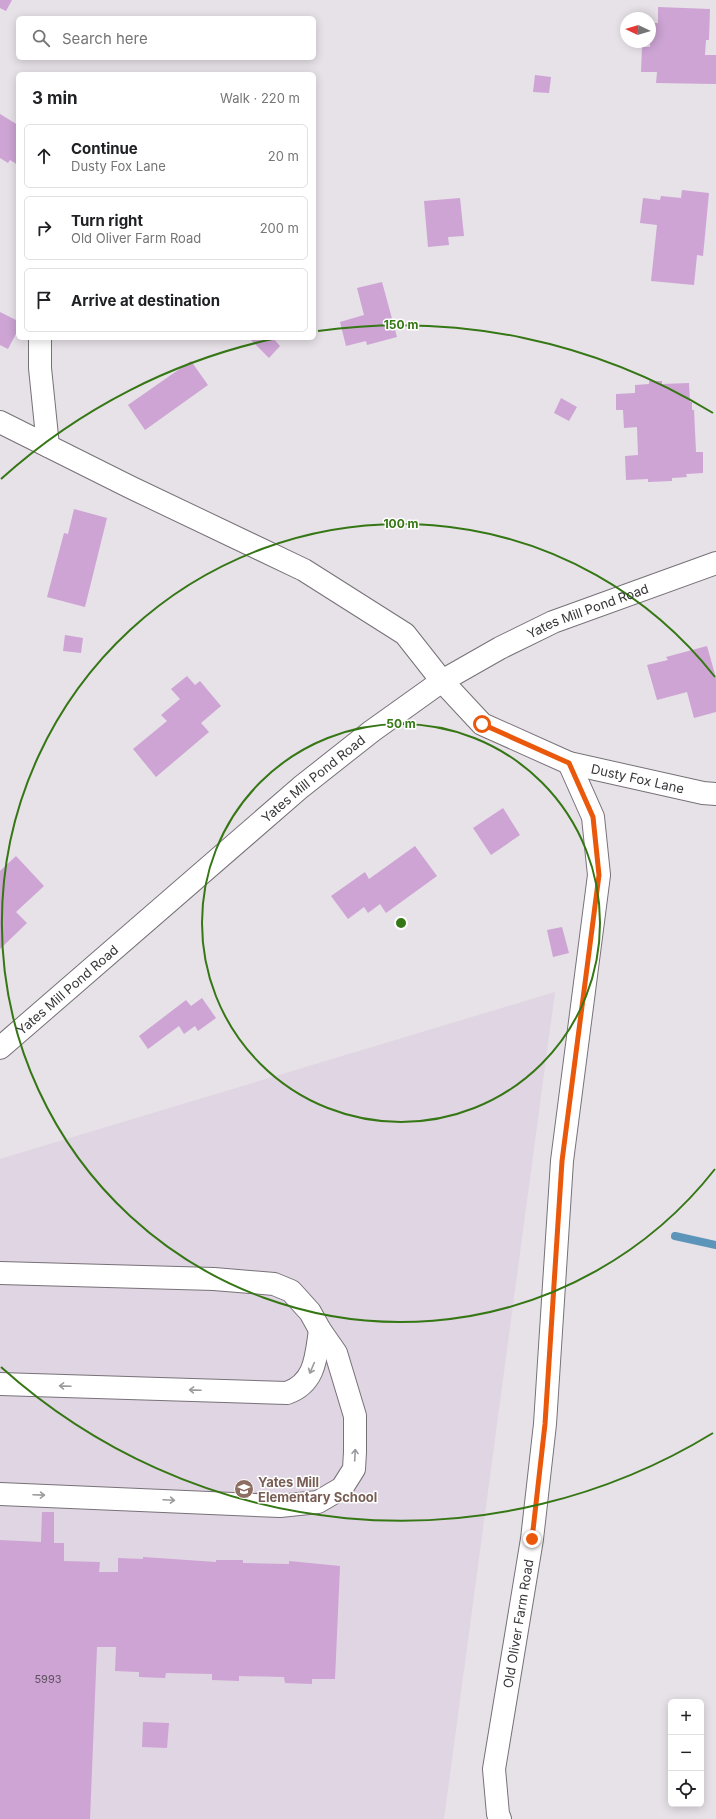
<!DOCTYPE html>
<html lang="en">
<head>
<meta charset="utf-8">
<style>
	body { margin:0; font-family:Inter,sans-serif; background:#f6f6f6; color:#202124 }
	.controls { position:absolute; right:12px; bottom:12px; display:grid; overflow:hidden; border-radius:6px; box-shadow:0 2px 10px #0003 }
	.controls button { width:36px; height:36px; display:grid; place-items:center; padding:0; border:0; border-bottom:1px solid #e0e0e0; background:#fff; color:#202124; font:20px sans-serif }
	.compass { position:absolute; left:620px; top:12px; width:36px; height:36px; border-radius:50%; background:#fff; box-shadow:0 2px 10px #0003; rotate:274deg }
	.stop { position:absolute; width:12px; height:12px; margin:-9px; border:3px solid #ea580c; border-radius:50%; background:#fff }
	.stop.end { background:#ea580c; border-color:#fff; box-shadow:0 1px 4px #0008 }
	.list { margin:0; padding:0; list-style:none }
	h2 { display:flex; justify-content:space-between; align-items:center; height:52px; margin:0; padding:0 16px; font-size:17px }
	h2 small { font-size:13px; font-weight:400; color:#757577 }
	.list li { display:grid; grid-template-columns:26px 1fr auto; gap:12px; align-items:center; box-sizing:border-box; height:64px; margin:0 8px 8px; padding:0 8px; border:1px solid #e0e0e0; border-radius:6px }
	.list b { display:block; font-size:15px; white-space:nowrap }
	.list p { margin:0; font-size:13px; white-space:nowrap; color:#757577 }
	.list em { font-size:13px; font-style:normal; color:#757577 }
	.icon { flex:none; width:22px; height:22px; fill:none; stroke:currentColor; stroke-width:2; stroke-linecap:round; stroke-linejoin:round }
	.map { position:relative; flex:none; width:716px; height:1819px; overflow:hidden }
	.search { position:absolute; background:#fff; box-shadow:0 2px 10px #0003; left:16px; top:16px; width:300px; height:44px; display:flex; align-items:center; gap:10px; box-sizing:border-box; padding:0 14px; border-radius:6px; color:#757577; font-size:15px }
	.panel { position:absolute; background:#fff; box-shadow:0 2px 10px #0003; left:16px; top:72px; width:300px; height:268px; border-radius:6px }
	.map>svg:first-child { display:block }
</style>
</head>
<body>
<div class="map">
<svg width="716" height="1819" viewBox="0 0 716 1819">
	<rect width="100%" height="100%" fill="#e7e1e8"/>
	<!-- built -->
	<path fill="#e0d5e2" d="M555 992 444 1819H0V1159Z"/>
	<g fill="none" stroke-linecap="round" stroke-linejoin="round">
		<!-- stream -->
		<path stroke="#5c95b9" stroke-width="8" d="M675 1236 716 1245"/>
	</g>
	<!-- building -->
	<path fill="#cda4d4" d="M0 0H12L6 11 0 8Z
		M658 7 710 9 709 40H706L705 55H716V84L656 83 657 72H641L642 47H650V23H658Z
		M535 75 551 77 549 93 533 92Z
		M0 114 18 125V165L10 160 8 163 0 158Z
		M682 190 709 193 703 256 697 255 694 285 651 281 657 225 640 223 643 198 660 200 661 196 681 198Z
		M460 198 464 236 448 237 449 245 428 247 424 201Z
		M382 282 397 337 367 345 366 341 346 346 340 322 364 315 357 288Z
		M0 312 18 321V330L8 349 0 345Z
		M251 338H273L280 346 269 358 250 339Z
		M191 361 208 385 145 430 128 405Z
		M649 381H662V384L689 383 690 402H692V410H694L696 452H703V473L686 474 687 477 672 478V481L648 482V479L626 480 625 456 638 455 637 427 624 428 623 410H616V394L635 393V385L649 384Z
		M561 398 577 407 569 421 554 413Z
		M74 509 107 518 85 607 47 597 64 533 68 534Z
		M65 635 83 638 81 653 63 651Z
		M707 646 716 678V712L694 718 687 692 657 700 647 665 668 660 666 657Z
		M187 676 195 685 200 681 221 706 201 723 209 732 156 777 133 749 167 721 161 715 180 699 171 689Z
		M503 808 520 835 491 855 473 828Z
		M415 846 437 876 386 913 380 904 368 913 364 907 348 919 331 896 365 872 369 879Z
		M16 856 44 886 16 912 27 923 0 949V871Z
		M562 927 569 953 553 957 547 930Z
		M202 998 216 1018 198 1031 195 1026 184 1034 179 1026 148 1049 139 1036 186 1000 191 1006Z
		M42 1512H54V1543H64V1561L100 1562 99 1572H118V1558L143 1559V1557L216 1562V1560H243V1563L289 1564V1561L340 1566 335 1679H312V1684L285 1683 284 1677 239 1676V1681L212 1680V1674L166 1673 165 1678 139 1677V1672L115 1671 116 1647H97L90 1819H0V1540L41 1542Z
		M143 1722 169 1723 167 1748 142 1747Z"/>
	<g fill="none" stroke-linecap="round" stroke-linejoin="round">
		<defs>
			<g id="minor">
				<path d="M40 338V368L48 446"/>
				<path id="s1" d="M0 422 130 487 304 570 405 634 442 681 482 724 569 763 703 793 716 794"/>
				<path id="s2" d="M0 1048 301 787 372 731 442 681 500 648 553 622 716 563"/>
				<path d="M0 1273 214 1279 274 1284 291 1291 310 1312 320 1330 336 1353 355 1416V1452L354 1469 342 1488 318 1502 280 1506 0 1494"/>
				<path d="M0 1384 287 1393C316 1383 316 1356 320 1330"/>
				<path id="s3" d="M500 1819 498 1814 494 1769 532 1539 545 1424 562 1161 599 875 593 817 569 763"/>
			</g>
		</defs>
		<!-- minor casing -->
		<use href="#minor" stroke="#777178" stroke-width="24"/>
		<!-- minor -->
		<use href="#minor" stroke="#fff" stroke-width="22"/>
	</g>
	<!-- one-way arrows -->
	<defs><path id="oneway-shaft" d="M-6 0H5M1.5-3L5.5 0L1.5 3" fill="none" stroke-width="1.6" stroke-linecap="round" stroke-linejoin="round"/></defs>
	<g stroke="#9b9a9c">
		<use href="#oneway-shaft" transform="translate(312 1368) rotate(113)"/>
		<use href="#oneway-shaft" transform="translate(65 1386) rotate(-178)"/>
		<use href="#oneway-shaft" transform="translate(195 1390) rotate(-178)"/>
		<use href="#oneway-shaft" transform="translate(355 1455) rotate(-87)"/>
		<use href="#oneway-shaft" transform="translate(39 1495) rotate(2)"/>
		<use href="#oneway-shaft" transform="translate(169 1500) rotate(3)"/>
	</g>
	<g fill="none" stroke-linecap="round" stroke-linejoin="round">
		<!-- route -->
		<path stroke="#ea580c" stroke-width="5" d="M482 724 569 763 593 817 599 875 562 1161 545 1424 532 1539"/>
	</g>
	<!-- distance rings -->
	<g fill="none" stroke="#357714" stroke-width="2">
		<circle cx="401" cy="923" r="199"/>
		<path d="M715 1169A399 399 0 1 1 715 677"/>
		<path d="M713 1433A598 598 0 0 1 1 1367M1 479A598 598 0 0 1 277 338M318 331A598 598 0 0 1 713 413"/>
	</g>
	<!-- icons -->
	<defs>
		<symbol id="school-disc" viewBox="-11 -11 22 22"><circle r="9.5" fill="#8d6e63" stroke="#fff"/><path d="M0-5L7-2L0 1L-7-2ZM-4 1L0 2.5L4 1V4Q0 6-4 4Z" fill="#fff"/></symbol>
	</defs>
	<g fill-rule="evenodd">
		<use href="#school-disc" x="233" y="1478" width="22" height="22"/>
	</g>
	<g text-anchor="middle" stroke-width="3" stroke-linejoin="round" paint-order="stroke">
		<!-- number labels -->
		<g font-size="11" fill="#5c515f">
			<text x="48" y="1683">5993</text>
		</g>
		<!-- street labels -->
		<g font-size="13" fill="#373538" stroke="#fff">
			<text dy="5" stroke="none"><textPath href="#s2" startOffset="737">Yates Mill Pond Road</textPath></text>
			<text dy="5" stroke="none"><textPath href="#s1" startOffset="742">Dusty Fox Lane</textPath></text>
			<text dy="5" stroke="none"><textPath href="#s2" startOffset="413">Yates Mill Pond Road</textPath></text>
			<text dy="5" stroke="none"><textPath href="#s2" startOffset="89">Yates Mill Pond Road</textPath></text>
			<text dy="5" stroke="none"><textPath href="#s3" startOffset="198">Old Oliver Farm Road</textPath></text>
		</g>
		<!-- education labels -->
		<g font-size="13" font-weight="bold" fill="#785e54" stroke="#fff" text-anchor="start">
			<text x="258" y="1487">Yates Mill<tspan x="258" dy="15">Elementary School</tspan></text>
		</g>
	</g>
	<circle cx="401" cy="923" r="6" fill="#357714" stroke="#fff" stroke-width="2"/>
	<g font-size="12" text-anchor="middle" font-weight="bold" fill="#357714" stroke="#fff" stroke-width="3" stroke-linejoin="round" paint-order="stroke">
		<text x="401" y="329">150 m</text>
		<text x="401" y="528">100 m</text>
		<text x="401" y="728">50 m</text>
	</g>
</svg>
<div class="controls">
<button>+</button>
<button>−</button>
<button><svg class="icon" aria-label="locate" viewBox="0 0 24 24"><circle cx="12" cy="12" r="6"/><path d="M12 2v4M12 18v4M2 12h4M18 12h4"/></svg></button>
</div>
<svg class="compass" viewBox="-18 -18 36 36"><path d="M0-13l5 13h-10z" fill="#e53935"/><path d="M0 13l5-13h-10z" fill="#757577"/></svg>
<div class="stop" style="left:482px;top:724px"></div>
<div class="stop end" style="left:532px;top:1539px"></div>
<div class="search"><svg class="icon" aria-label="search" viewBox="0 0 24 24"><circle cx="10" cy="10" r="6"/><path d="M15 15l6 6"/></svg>Search here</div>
<section class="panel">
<h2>3 min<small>Walk · 220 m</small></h2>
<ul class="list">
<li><svg class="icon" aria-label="ahead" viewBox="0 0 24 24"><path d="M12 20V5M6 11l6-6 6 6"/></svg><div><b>Continue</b><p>Dusty Fox Lane</p></div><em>20 m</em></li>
<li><svg class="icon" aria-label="right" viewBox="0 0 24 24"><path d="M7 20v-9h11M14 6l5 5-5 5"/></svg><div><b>Turn right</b><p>Old Oliver Farm Road</p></div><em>200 m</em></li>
<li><svg class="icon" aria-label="arrive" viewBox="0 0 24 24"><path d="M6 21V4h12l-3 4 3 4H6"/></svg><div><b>Arrive at destination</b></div></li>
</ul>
</section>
</div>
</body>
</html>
